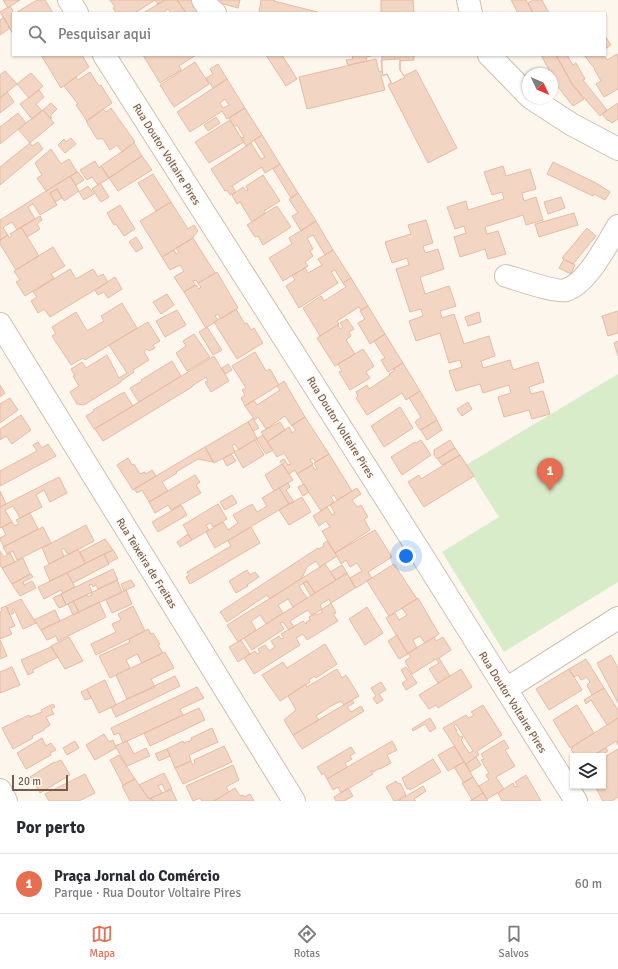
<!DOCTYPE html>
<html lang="pt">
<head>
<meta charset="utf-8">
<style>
	body { margin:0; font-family:Signika,sans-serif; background:#f7f7f7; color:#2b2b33 }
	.controls { position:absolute; right:12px; bottom:12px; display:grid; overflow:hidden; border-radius:0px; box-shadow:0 1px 3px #0004 }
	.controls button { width:36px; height:36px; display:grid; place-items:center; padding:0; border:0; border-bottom:1px solid #e1e1e2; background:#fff; color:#2b2b33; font:20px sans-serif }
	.compass { position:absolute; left:522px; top:68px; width:36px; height:36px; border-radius:50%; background:#fff; box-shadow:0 1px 3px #0004; rotate:134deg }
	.scale { position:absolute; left:12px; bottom:10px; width:56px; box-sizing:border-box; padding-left:4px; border:2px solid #7a5c4d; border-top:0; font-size:11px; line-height:14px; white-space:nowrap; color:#7a5c4d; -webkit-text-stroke:3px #fffaf3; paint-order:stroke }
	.you { position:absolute; left:406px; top:556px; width:14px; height:14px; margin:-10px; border:3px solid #fff; border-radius:50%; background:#1a73e8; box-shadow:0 0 0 6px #1a73e833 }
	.badge { display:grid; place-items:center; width:26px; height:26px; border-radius:50%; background:#e76f51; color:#fff; font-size:13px; font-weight:700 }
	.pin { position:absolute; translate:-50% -33px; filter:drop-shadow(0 1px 2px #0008) }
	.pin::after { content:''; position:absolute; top:21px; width:14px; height:12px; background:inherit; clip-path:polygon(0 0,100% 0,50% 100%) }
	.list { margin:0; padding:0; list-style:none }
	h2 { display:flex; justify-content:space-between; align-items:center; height:52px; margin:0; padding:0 16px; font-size:17px }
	h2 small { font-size:13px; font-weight:400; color:#7c7c81 }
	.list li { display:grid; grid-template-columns:26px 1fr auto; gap:12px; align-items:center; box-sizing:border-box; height:60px; padding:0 16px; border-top:1px solid #e1e1e2 }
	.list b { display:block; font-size:15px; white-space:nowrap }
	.list p { margin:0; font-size:13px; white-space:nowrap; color:#7c7c81 }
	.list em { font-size:13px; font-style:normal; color:#7c7c81 }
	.icon { flex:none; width:22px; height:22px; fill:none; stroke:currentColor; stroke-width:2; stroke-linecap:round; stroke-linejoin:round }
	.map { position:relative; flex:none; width:618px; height:801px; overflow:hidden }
	.search { position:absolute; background:#fff; box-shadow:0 1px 3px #0004; left:12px; right:12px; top:12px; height:44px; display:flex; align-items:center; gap:10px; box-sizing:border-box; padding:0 14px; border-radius:0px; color:#7c7c81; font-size:15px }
	.sheet { height:112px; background:#fff }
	nav { display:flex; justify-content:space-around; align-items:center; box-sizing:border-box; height:56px; border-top:1px solid #e1e1e2; background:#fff; font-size:11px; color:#7c7c81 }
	nav a { display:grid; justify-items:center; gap:2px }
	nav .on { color:#e76f51 }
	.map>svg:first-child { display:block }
</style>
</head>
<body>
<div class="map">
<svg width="618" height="801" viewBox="0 0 618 801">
	<rect width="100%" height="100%" fill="#fdf6ec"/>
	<!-- green -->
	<path fill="#d8ecc9" d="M618 374V582L504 652 442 552 499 517 466 465Z"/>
	<!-- building -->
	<path fill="#f3d5c3" stroke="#e6bba3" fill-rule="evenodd" d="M3 0H20L8 8Z
		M37 0H45L53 13H18L17 12Z
		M110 0H165L158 4 155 0 135 13H116L113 8 115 7Z
		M165 0H177L186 13H171L168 9 165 11 166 13H143Z
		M177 0H193L201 13H186Z
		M210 0H240L238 8Z
		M261 0H275L274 1 321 13H259Z
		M381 0H413L414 13H381Z
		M511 0H526L533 13H518Z
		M533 0H542L549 13H533L528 3Z
		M10 6 14 13 13 34 0 12Z
		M4 17 10 28 0 35V20Z
		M605 36 611 45 605 49Z
		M617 54 618 57V89L604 97 596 84 601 81 594 69H595L584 55H604L607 60Z
		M41 55H82L89 67 61 88Z
		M143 55H196L179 66 181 70 160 83Z
		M266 55H282L297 79 286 86Z
		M352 55H375L366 57 367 61 348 65 346 60 353 59Z
		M382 55H414V60L400 61V70L404 76 416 70 457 148 428 163 388 85 391 83 387 74 381 76 385 90 307 109 299 77 376 59 379 72 382 71Z
		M541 55H556L572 84 584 99 573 106 558 87Z
		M556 55H567L573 65 576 63 585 79 583 80 607 110 600 116 572 84Z
		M400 59V70L405 77 392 84 387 74 383 76 381 60Z
		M195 62 209 84 174 107 160 85Z
		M218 64 227 79 213 88 206 78 213 74 210 69Z
		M5 71 17 84 0 98V75Z
		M90 72 99 86 101 85 112 103 87 121 76 105 78 104 64 86 76 77 78 80Z
		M31 73 43 86 29 98 17 84Z
		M227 79 245 108 227 119 222 111 190 132 177 112ZM225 99 229 105 223 108 220 103Z
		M39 90 44 97 36 104 42 111 32 119 20 104Z
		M7 92 14 102 0 113V98Z
		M51 103 57 109 51 115V119L43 110Z
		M618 103V119L612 123 610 121 607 120 602 114Z
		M111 108 135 142 122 152 117 145 110 150 103 139H97L86 121 103 109 106 112Z
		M245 108 262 135 246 146 241 138 244 137 237 125 234 127 229 118Z
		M43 110 54 123 30 143 18 129Z
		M18 113 26 123 0 144V127Z
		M216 117 220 123 208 131 204 125Z
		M230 120 244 142 209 163 195 142Z
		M262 135 280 164 265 173 262 167 232 186 236 192 230 195 227 190 225 191 211 169 251 143 261 159 265 157 254 140Z
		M71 138 76 144 65 153 58 145 64 139 66 142Z
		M38 142 43 149 0 185V167L30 143 32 146Z
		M134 143 142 156 109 178 101 166Z
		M51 149 61 164 69 159 77 172 46 191 37 178 42 175 35 163Z
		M142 156 152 170 118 191 109 178Z
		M95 161 99 168 101 166 109 178 98 185 92 177 87 180 80 170Z
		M553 162 596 183 610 192 605 200 594 194 593 196 547 174Z
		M280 164 298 193 291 198 273 169Z
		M503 166 506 176 530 169 536 189 522 193 524 201 536 197 543 220 526 225 523 215 485 227 487 234 498 231 506 254 488 259 485 249 460 257 454 237 466 233 464 226 455 229 447 207 466 201 468 210 504 199 502 192 492 195 484 172Z
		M78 172 84 180 76 185 70 176Z
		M153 174 171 202 156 211 138 183Z
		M263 175 280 201 264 211 265 213 252 222 240 202 237 204 232 195 243 187 246 191 248 190 246 186Z
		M70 176 79 191 64 201 57 189 50 193 57 205 40 215 33 204 28 207 35 219 17 230 12 222 5 226 3 228 8 235 0 240V220Z
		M100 183 109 197 101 202 92 189Z
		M88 186 94 194 84 200 79 192Z
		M57 189 62 198 55 202 50 193Z
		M298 193 316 221 301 231 292 216 298 213 289 199Z
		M561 197 565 208 548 214 544 202Z
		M171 202 188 229 194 225 198 231 193 237V238L162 257 140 221Z
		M120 205 135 229 124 236 116 224 114 225 107 213Z
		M277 206 291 227 263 245 258 236 255 237 247 225Z
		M574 213 578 225 539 237 535 224Z
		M40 216 42 220 37 224 40 229 27 237 21 227Z
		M426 220 433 243 423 246 425 253 438 249 444 269 420 277 425 294 449 286 456 306 440 311 442 318 454 314 464 344 489 336 495 356 481 361 483 368 510 360 513 370 538 362 544 382 529 387 531 394 543 391 550 414 532 419 529 410 504 417 498 397 511 393 509 385 483 393 480 384 456 391 449 371 462 367 460 360 449 363 440 333 416 341 409 321 423 316 421 309 410 312 396 269 409 265 407 258 392 263 385 242 411 234 408 225Z
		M316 221 333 250 325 255 313 235 307 238 313 249 310 251 313 256 305 262 308 266 283 281 269 258 292 244 289 238Z
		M21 227 39 256 16 270 0 244V240L8 235 9 238 12 236 10 234Z
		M587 228 596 236 573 264 565 260 562 258Z
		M136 237 143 248 136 252 129 242Z
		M193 238 215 273 198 283 196 280 193 281 195 285 184 292 174 277 184 271 180 265 170 270 162 257 174 250 176 254 179 252 176 248Z
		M53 247 65 266 51 274 54 278 25 296 16 282 20 280 14 271Z
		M333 250 351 278 343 283 335 270 331 272 338 283 299 308 286 286 295 280 292 275 305 268 308 273 322 265 318 259Z
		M564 259 575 265 571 274 559 268Z
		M70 269 76 279 93 269 98 277 103 274 108 282 50 317 44 309 38 313 31 301 37 297 33 292Z
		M217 272 238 308 221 319 218 314 215 316 218 320 206 328 184 292 196 285 199 289 201 287 198 283Z
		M115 277 122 289 108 298 104 292 98 295 95 290Z
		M351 278 368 306 361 310 359 307 337 321 339 324 320 336 303 308 321 296 324 301 346 287 343 283Z
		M167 294 174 305 161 314 153 302Z
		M122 303 137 328 85 360 83 358 71 365 52 336 56 334 52 327 76 312 87 331 104 321 101 316Z
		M368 306 385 334 370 344 358 323 365 319 360 311Z
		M236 309 245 324 247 323 251 330 254 328 263 343 237 359 214 322Z
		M177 310 186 325 165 337 156 321Z
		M618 311V333L608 336 602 316Z
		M479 312 481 322 468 326 465 317Z
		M347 319 354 329 349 332 351 336 346 340 355 354 335 366 317 338 338 325 340 329 343 327 340 323Z
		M148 322 160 341 153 345 155 348 149 351 147 349 144 352 149 360 133 370 134 372 121 381V382L84 405 77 404 70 392 79 386 73 376H75L71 369 82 362 86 368 107 355 119 378 127 373 109 345Z
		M207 327 222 350 213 355 199 332Z
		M194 334 210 357 187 371 176 353 186 346 183 341Z
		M385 334 403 363 388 372 381 360 385 358 374 341Z
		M618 341V356L614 343Z
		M363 349 374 366 366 372 370 378 350 390 339 372 342 371 338 364Z
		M255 352 266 371 270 369 279 385 245 406 241 398 245 395 242 390 246 388 232 366Z
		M214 356 229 381 211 392 205 382 208 381 206 377 192 386V387L103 441 95 429Z
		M172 361 181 376 139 402 130 388 142 381 141 380Z
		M403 363 420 391 406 400 402 393 367 415 356 398 358 396 356 392 367 385 369 389 390 375 389 374 395 370 393 369Z
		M228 364 232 370 225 374 222 368Z
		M284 381 305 417 292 426 285 416 266 429 258 417 255 420 245 406 254 400 257 405 280 390 277 386Z
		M0 385 5 393 0 397Z
		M420 391 437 420 420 430 415 422 421 417 409 398Z
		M124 392 133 406 94 429 86 416 94 411 93 410Z
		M10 398 18 410 0 423V404Z
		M468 402 472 409 462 416 457 409Z
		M400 407 413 428 384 447 371 426Z
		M21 415 31 430 12 444 6 436 0 440V429Z
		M305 417 329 454 316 462 313 458 310 460 313 464 297 474 295 470 289 474 280 461 284 459 288 465 291 464 284 453 277 457 267 442 289 427 292 433 296 430 292 425Z
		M253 418 259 428 253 431 248 422Z
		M437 420 442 430 427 440 421 430Z
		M248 422 257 438 239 450 235 444 232 446 235 452 214 463 205 447Z
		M280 422 285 430 267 442 261 432Z
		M263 435 273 450 266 454 256 439Z
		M255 440 264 455 243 468 234 452Z
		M421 440 431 455 402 475 391 457 415 442 416 443Z
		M450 440 455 448 437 459 434 455V450Z
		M38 442 42 448 48 444 56 456 0 486V471L37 451 33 445Z
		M205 447 213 462 198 459 176 472 177 473 162 482 168 491 149 502 142 490 137 493 134 489Z
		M455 448 460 455 442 465 438 459Z
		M231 454 236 461 227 466 223 459Z
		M329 454 352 491 337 500 334 495 331 497 334 502 321 511 297 474 312 465 315 470 317 468 314 463Z
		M460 455 474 476 424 507 408 482 419 475 421 479Z
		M128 458 132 465 134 464 140 474 145 472 146 474 152 470 156 476 133 490 117 465Z
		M282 464 293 480 274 491 265 475Z
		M195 475 200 482 196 485 201 493 171 510 168 505 155 513 149 502Z
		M59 477 67 493 50 502 44 490 36 495 42 507 20 518 13 506 5 510 12 522 0 528V507Z
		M288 483 290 487 286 490 294 502 289 504 279 488Z
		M304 484 309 492 303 496 298 487Z
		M279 488 289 504 215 548 206 532 223 522 228 530 238 523 233 515 252 504 257 512 267 506 262 498Z
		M357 488 361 494 352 500 357 507 361 505 368 517 364 519 370 530 335 553 322 531 330 527 326 521 319 526 313 516 327 507 332 515 335 513 330 505Z
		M0 491 6 504 0 507Z
		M232 495 237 503 225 510 220 502Z
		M302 497 311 512 289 525 279 510Z
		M218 504 227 519 213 527 211 523 206 525 209 530 192 540 183 525Z
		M181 505 187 515 158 532 152 522Z
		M30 513 38 529 4 547 0 539V538L6 535 2 527 12 522 15 526 19 524 16 520Z
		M86 525 94 541 68 555 64 548 61 550 64 556 49 564 42 548Z
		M43 527 51 543 17 560 13 551 7 554 3 547Z
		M251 527 260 543 190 584 186 577 189 575 187 572 231 546 228 541Z
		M375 530 392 557 368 572 372 578 356 588 350 578 362 571 357 563 350 567 346 560 341 564 335 553Z
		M188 534 192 540 180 547 177 542Z
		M105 539 113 550 86 563 80 552Z
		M327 541 337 556 320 567 316 561 307 567 302 578 270 599 267 595 227 622 220 612 318 548 319 549 324 546 323 544Z
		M78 549 85 564 50 581 44 567Z
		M113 550 118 558 108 563 104 554Z
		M0 551 4 557 10 553 15 562 2 568 0 565Z
		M104 554 109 564 73 583 67 573Z
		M23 558 30 574 12 584 2 568Z
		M325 564 336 580 315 593 307 581 299 586 307 598 293 607 288 599 278 605 283 613 266 624 260 615 251 621 256 630 238 642 227 625Z
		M394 564 417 599 389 616 367 581Z
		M342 565 347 573 336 580 330 572Z
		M113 569 118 580 98 589 96 585 93 587 92 584 89 585 92 592 66 605 61 594Z
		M247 570 250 575 255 572 259 577 247 585 248 586 236 593 229 581Z
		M67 573 75 587 63 593 61 590 44 599 38 587Z
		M347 573 355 588 331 603 329 599 320 605 322 609 312 616 308 610 290 621 294 627 289 630 283 622 280 623 284 629 252 650 244 638Z
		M31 574 33 577 23 582 24 585 32 581 36 588 20 596 12 584Z
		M117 580 122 592 79 612 73 601 87 595 88 597 92 595 91 593Z
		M131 580 135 586 124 591 121 584Z
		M307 581 315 593 311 596 303 583Z
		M126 590 132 604 112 613 106 600Z
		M61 594 66 605 59 608 53 598Z
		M418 598 439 634 425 643 420 636 413 640 417 648 408 654 386 618 395 613 399 620 407 615 402 608Z
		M21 599 36 623 23 629 14 609H12L14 613 10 615 6 606Z
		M73 601 79 612 73 615 68 604Z
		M99 602 106 617 58 641 56 636 47 640 41 630Z
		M331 603 336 613 333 614 338 621 307 640 303 634 296 638 300 645 254 674 244 658 255 651 257 654 260 653 258 649 265 645 269 651 275 647 271 641 279 636 281 639 284 638 281 634 303 621 306 624 307 623 306 622 310 620 309 617 315 613 317 615 321 613H323L321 610Z
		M6 606 15 626 9 628 12 634 0 639V612L2 611 1 608Z
		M133 606 145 631 96 655 91 644 116 632 112 624 121 620 118 614Z
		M367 607 383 633 365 645 349 619Z
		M55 610 60 621 41 630 34 620Z
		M148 629 151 634 153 633 160 644 158 645 163 653 142 663 137 654 126 660 130 668 110 678 99 656 130 642 129 639Z
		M397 635 408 654 399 659 388 641Z
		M69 637 83 661 65 669 51 646Z
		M434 637 436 641 443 637 451 650 439 658 450 676 438 683 429 669 439 663 436 659 412 674 405 661 411 657 408 653Z
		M0 640 7 656 0 659Z
		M241 640 250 654 238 662 229 647Z
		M325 644 337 664 316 678 315 676 309 680 310 682 280 701 262 675 283 662 287 668Z
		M51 647 58 657 32 670 34 672 28 675 21 660Z
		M165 652 174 668 151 679 155 687 127 699 116 675Z
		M611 655 618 668V703L597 663Z
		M586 659 604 688 592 695 587 685 590 682 587 677 581 680 578 675 574 677 569 669Z
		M12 667 20 685 0 693V672Z
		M406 667 417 683 406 690 402 683 407 680 401 670Z
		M337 669 342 678 346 675 359 696 344 705 341 701 331 706 316 716 319 720 293 735 284 720 296 710 288 696 305 684 307 687Z
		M461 669 472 687 438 708 436 705 429 709 419 695Z
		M569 669 582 690 549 710 536 689Z
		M175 676 180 686 116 717 111 707Z
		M105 680 116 705 99 713 87 689Z
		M381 682 386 690 379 694 383 700 377 704 373 698 376 696 371 688Z
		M197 687 204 698 180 709 183 715 123 743 119 733 114 735 111 728Z
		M604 688 618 710V718L607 725 591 700 586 704 584 700Z
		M87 689 91 698 85 700 81 692Z
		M352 700 354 703 347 707 351 712 361 706 364 711 302 749 293 735Z
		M53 704 55 707 51 709 54 714 46 717 50 725 44 729V730L32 736 33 738 13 749 2 728 29 715 30 717 42 712 41 710Z
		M483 705 502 735 477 751 479 755 466 764 443 728 466 715 469 718 474 715 471 712ZM456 724 473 751 469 753 461 740 463 738 462 736 460 737 456 731H457L454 726Z
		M577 705 594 733 570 748 553 720Z
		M199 708 205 720 150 746 144 733Z
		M430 718 436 728 430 732 425 724 413 731 412 729Z
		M618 718V745L616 741 593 756H575L571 749 573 748 572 747Z
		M212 728 218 742 189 755 191 761 175 768 167 749 183 741 184 743 192 740 191 738Z
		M104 734 109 742 113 740 116 748 95 760 86 745Z
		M42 738 46 746 51 743 56 750 50 753 51 755 26 769 17 753Z
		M504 740 509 748 505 750 515 766 496 777 504 789 487 799 479 786 489 780 486 775 489 773 481 760 484 759 481 754Z
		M75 741 79 748 67 755 63 748Z
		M127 741 134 754 146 748 150 756 127 766 115 746Z
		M392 741 397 750 387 755 391 763 380 769V768L373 772V770L371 771 373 774 341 793 338 787 333 790 327 779Z
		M224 746 232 762 183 784 175 768 191 761 193 765 195 763 194 760Z
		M454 746 464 762 448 771 438 755Z
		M351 747 355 753 350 756 352 759 345 763 347 767 327 779 324 773 322 775 317 767Z
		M606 748 608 751 600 756 593 755Z
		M167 749 170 756 159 761 155 754Z
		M618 749V797L612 801H603L595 786H603V758Z
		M119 755 135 779 123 785 110 760Z
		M476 757 481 765 470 772 466 764Z
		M433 759 441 772 410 790 409 788 407 789 402 778Z
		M61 760 70 775 40 793 30 777 54 762V763Z
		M464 762 473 777 464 783 454 767Z
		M233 765 239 780 226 787 229 792 214 801H202L200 798 193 801 186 786Z
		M164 773 172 789 166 792 162 784 158 786 162 793 149 799 139 785Z
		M85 774 95 793 79 801H49L45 794Z
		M526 775 541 801H502L498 793 513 783 515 787 518 786 515 782Z
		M473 777 483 793 472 800 462 783Z
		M135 779 149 799 151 798 153 801H130L122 786Z
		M396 781 398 784 400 783 406 795 396 801H394L386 787Z
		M423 786 426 791 414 799 416 801H398Z
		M235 788 240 796 243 795 244 797 250 794 254 801H214Z
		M348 788 353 796 344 801H336L334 797Z
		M171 789 177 801H153L151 798Z
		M483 793 488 801H470L472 800Z"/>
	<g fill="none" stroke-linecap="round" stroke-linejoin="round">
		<defs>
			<path id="minor" d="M69 0 77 13
				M203 0 207 6 215 13
				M468 0 471 13
				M104 55 418 549 576 801
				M489 55 528 95
				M531 98 571 124 618 149
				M506 276C517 279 557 293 566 290 587 284 607 244 618 226
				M0 324 294 801
				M506 689 618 618
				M0 790 6 801"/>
		</defs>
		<!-- minor casing -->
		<use href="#minor" stroke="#d1beb0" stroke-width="24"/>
		<!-- minor -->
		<use href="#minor" stroke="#fff" stroke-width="22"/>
	</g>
	<g text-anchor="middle" stroke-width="3" stroke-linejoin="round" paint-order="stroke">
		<!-- street labels -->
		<g font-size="11" fill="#7a5c4d" stroke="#fffaf3">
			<text transform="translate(167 154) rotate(58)" y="4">Rua Doutor Voltaire Pires</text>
			<text transform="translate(341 427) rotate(58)" y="4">Rua Doutor Voltaire Pires</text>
			<text transform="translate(147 563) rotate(58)" y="4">Rua Teixeira de Freitas</text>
			<text transform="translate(513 702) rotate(58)" y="4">Rua Doutor Voltaire Pires</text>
		</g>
	</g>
</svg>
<div class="controls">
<button><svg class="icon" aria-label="layers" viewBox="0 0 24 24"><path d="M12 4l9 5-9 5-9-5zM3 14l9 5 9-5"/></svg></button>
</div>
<svg class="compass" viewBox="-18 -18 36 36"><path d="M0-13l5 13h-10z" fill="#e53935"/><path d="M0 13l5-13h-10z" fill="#7c7c81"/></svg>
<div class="scale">20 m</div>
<div class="you"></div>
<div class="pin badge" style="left:550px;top:491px">1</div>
<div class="search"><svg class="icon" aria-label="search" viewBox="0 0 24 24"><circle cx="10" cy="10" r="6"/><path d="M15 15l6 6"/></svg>Pesquisar aqui</div>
</div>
<section class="sheet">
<h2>Por perto<small></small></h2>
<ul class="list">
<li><span class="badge">1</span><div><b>Praça Jornal do Comércio</b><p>Parque · Rua Doutor Voltaire Pires</p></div><em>60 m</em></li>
</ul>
</section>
<nav>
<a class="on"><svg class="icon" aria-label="map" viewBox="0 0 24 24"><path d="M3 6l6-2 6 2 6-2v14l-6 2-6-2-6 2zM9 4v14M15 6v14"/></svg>Mapa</a>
<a><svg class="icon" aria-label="directions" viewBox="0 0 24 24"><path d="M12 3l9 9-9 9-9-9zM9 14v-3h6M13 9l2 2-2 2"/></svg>Rotas</a>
<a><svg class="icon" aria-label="saved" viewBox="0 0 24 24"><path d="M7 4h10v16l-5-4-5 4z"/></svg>Salvos</a>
</nav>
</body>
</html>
